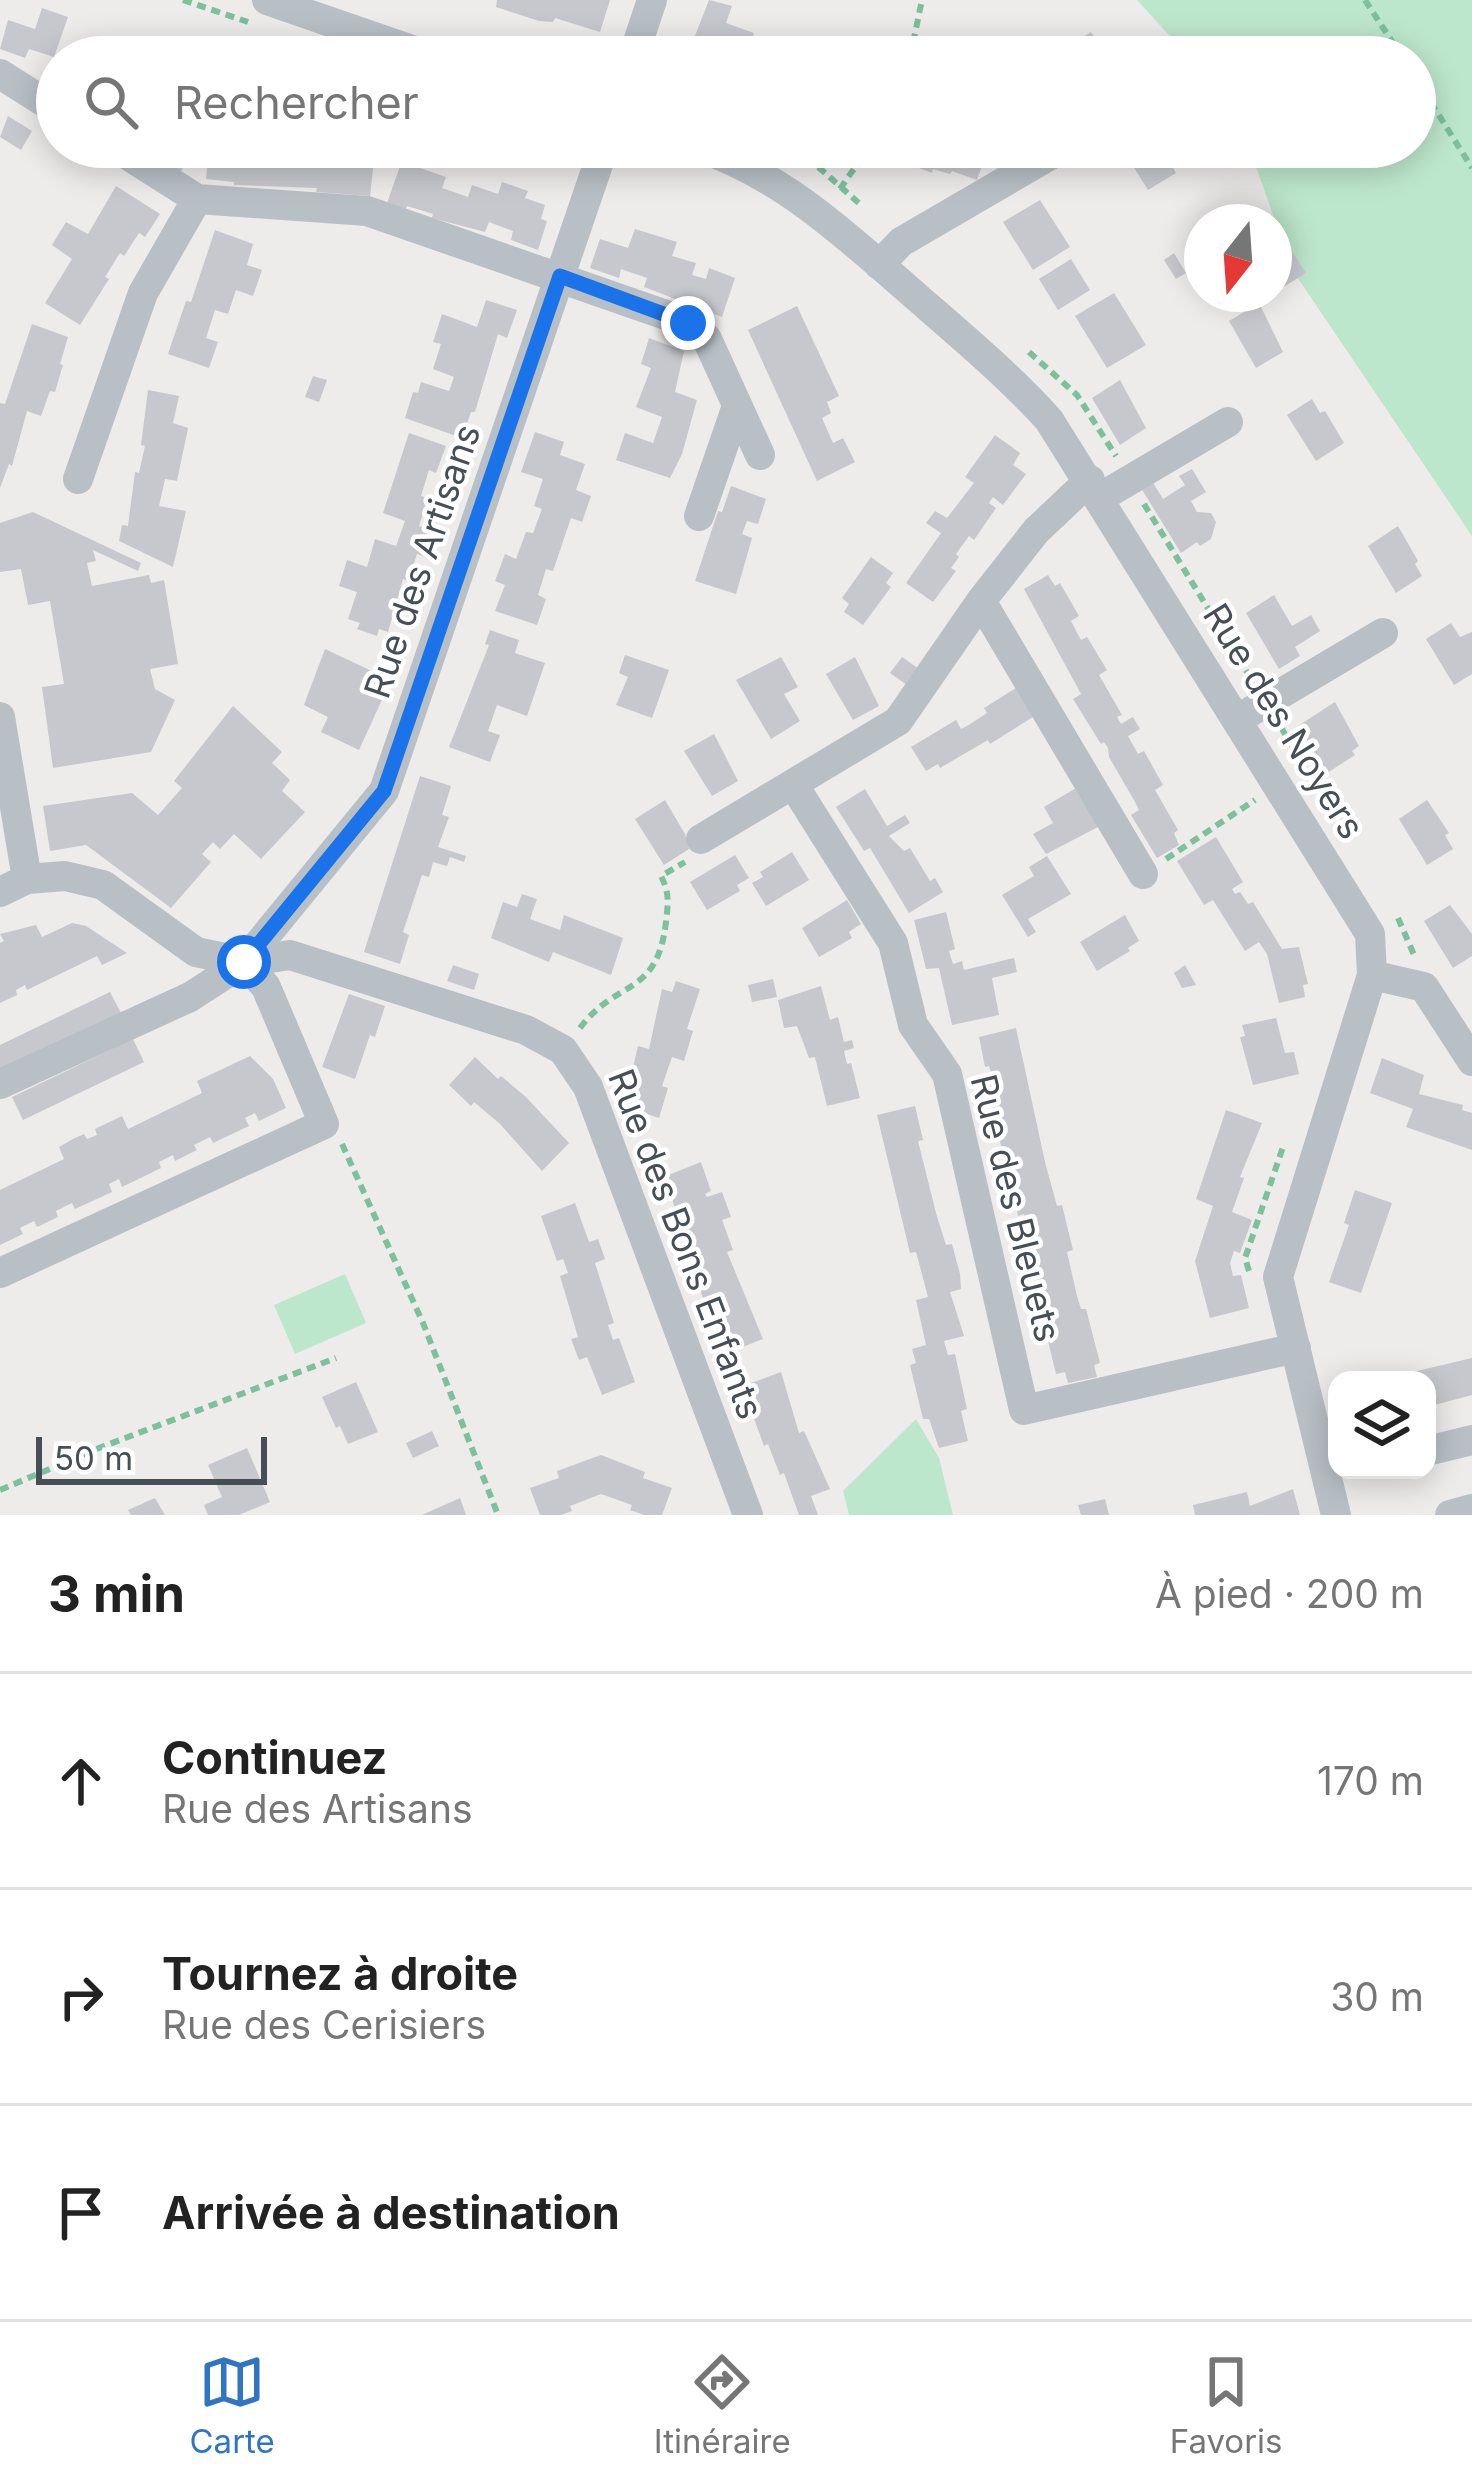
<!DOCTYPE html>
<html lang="fr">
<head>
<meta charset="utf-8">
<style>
	body { margin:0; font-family:Inter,sans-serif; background:#f2f2f2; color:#222 }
	.controls { position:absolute; right:36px; bottom:36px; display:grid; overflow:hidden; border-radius:24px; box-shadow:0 6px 30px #0003 }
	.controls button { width:108px; height:108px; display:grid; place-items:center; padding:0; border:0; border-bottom:3px solid #e0e0e0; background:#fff; color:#222; font:60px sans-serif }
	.compass { position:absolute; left:1184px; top:204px; width:108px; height:108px; border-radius:50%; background:#fff; box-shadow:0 6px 30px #0003; rotate:197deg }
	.scale { position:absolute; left:36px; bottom:30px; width:231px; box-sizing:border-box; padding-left:12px; border:6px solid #464f56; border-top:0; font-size:33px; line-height:42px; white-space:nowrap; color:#464f56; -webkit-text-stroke:9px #fff; paint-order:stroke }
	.stop { position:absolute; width:36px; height:36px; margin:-27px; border:9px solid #1a73e8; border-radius:50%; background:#fff }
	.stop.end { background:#1a73e8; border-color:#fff; box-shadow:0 3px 12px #0008 }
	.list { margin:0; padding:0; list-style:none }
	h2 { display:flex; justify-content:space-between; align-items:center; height:156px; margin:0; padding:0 48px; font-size:51px }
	h2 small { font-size:39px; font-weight:400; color:#767676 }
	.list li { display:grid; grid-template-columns:78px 1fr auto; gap:36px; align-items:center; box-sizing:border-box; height:216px; padding:0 48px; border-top:3px solid #e0e0e0 }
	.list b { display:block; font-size:45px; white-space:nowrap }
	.list p { margin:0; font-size:39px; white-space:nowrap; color:#767676 }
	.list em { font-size:39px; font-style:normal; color:#767676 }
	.icon { flex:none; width:66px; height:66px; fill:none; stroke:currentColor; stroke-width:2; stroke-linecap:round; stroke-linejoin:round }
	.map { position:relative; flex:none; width:1472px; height:1515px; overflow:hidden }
	.search { position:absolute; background:#fff; box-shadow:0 6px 30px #0003; left:36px; right:36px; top:36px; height:132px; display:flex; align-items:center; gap:30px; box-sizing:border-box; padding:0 42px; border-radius:66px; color:#767676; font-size:45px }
	.sheet { height:804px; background:#fff }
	nav { display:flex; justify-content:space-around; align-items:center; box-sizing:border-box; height:168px; border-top:3px solid #e0e0e0; background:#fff; font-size:33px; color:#767676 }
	nav a { display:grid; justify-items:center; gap:6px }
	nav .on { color:#2f75c4 }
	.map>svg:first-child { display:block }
</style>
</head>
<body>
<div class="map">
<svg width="1472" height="1515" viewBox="0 0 1472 1515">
	<rect width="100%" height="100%" fill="#eeebeb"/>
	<!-- green -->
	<path fill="#bde7cc" d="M1137 0H1472V536L1293 271 1249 147H1415V57H1189Z
		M345 1274 366 1323 295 1354 274 1305Z
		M916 1419 939 1458 953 1515H849L843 1491Z"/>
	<!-- building -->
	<path fill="#c6c8cd" d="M497 0H610L600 32 555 18 553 22 539 21 496 7Z
		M709 0 732 6 726 23 754 33 746 57H709L689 51Z
		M42 8 68 17 54 57 29 49 25 58 0 49 8 20 35 29Z
		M1091 32 1105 57H1066L1062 50Z
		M8 116 32 131 21 150 0 137Z
		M153 147 189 149 181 172 150 153Z
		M209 147 333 151V162H347V151L375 152 370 196 316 192 317 188 234 185V182L206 179Z
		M918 147H974L987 152 977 180 952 171 950 174 933 169 932 173 911 165Z
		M1121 147H1161L1176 173 1148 190Z
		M404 155 422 161 420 168 446 177 442 188 468 197 472 185 498 194 502 182 528 191 525 198 545 205 541 219 547 221 538 250 511 240 513 231 489 222 485 232 432 218 433 214 407 206 406 209 387 203Z
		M116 186 160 214 145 237 139 233 124 256 120 253 105 277 109 279 80 325 45 303 72 259 52 245 66 222 88 234Z
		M1040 200 1070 247 1033 270 1003 222Z
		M1274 223 1306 273 1274 293Z
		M635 229 677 242 672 256 696 263 692 275 706 279 709 268 735 278 722 317 644 287 647 278 621 269 619 278 590 268 600 239 628 248Z
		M215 230 253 244 247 265 262 270 253 296 236 290 228 314 215 310 206 338 218 342 209 368 168 354 186 301 191 302Z
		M1174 253 1186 273 1176 279 1164 260Z
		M1071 259 1090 290 1058 310 1039 279Z
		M1114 293 1146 345 1107 368 1075 316Z
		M486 300 517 310 507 338 498 334 475 412H471L462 438 405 418 413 392 418 393 421 382 449 391 454 377 433 369 441 344 433 342 442 314 477 327Z
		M1259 303 1283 352 1256 368 1229 321Z
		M797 306 839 396 827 402 831 413 822 418 833 443 843 438 855 462 817 481 748 330Z
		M32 324 68 337 60 364 63 365 55 392 50 391 41 416 27 411 12 466 9 464 0 488V403L5 404Z
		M649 338 684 351 675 392 697 400 682 454 670 478 616 460 625 433 653 443 662 417 636 407 651 368 641 364Z
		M313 376 327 380 319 402 305 397Z
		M1120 380 1146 428 1120 445 1092 398Z
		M148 390 179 396 173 423 188 428 177 481 165 479 159 506 186 511 173 567 119 541 122 525 128 526 135 472 139 473 145 446 141 445Z
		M1312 399 1320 413 1325 411 1344 443 1316 461 1287 415Z
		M535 432 564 442 560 455 585 464 576 490 591 496 582 522 571 518 553 571 546 569 538 595 546 599 537 625 495 611 505 585 495 581 505 554 516 559 526 532 533 533 542 509 534 506 543 479 521 472Z
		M409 433 446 446 436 473 429 470 421 496 428 498 419 526 435 531 426 557 417 554 408 581 403 579 388 632 379 629 377 636 357 629 360 623 348 619 357 592 339 586 347 560 367 567 375 539 396 546 405 521 383 513Z
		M995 435 1020 453 1013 465 1026 474 1003 505 993 497 989 503 996 508 974 540 969 536 956 554 959 557 951 568 956 571 933 602 906 583 941 533 926 523 935 511 947 518 974 483 965 477Z
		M1192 469 1206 492 1191 501 1197 512 1211 513 1216 522 1211 539 1200 546 1197 542 1181 553 1141 488 1152 481 1163 499 1185 485 1179 476Z
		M731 486 766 499 758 524 747 521 742 534 752 538 736 594 695 581 718 511 722 512Z
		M33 512 141 563 138 571 93 550 96 561 87 563 92 586 149 575 151 583 164 580 178 664 150 669 155 689 175 700 151 752 53 768 42 687 64 684 50 601 28 605 21 569 0 572V523Z
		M1398 526 1418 561 1415 564 1422 576 1396 593 1368 546Z
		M871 557 893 573 886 583 891 587 863 625 844 612 849 604 842 598Z
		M1048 575 1055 586 1060 583 1079 616 1071 621 1081 640 1087 637 1107 670 1099 675 1122 715 1117 717 1121 724 1133 717 1140 729 1128 736 1138 754 1144 751 1163 785 1155 790 1178 830 1174 833 1179 845 1157 858 1131 815 1139 810 1135 802 1109 757 1108 748 1104 742 1101 744 1073 699 1081 694 1024 589Z
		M1274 595 1292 626 1311 615 1320 631 1295 647 1300 656 1279 669 1246 613Z
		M1451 623 1460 637 1472 632V674L1454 685 1426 639Z
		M490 630 519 640 515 653 545 663 527 716 497 705 488 731 500 735 490 762 449 747 489 645 485 644Z
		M325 649 391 680 359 750 321 732 328 717 304 705Z
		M625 655 669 670 652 718 616 705 628 677 619 673Z
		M781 657 798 687 784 694 800 721 771 739 736 680Z
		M855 657 879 706 853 720 826 674Z
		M902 657 919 669 907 685 890 673Z
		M1016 688 1033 717 990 744 988 740 940 768 938 764 926 771 911 747 956 720 961 729 967 726 987 713 984 708Z
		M1335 702 1359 746 1352 751 1355 755 1327 773 1298 726Z
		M233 706 282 752 272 763 290 780 282 791 305 812 261 859 234 834 220 849 213 842 202 854 211 862 171 908 86 845 50 851 43 806 132 793 158 815 182 788 174 781Z
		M714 734 738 781 712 796 684 751Z
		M420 776 451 786 442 815 449 817 438 847 466 856 464 862 450 857 447 866 433 862 429 877 422 875 403 932 409 935 400 964 364 952Z
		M1076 788 1100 826 1046 854 1033 834 1053 823 1044 807Z
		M865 789 887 826 905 815 910 823 889 836 904 851 910 848 930 881 935 878 943 892 909 913 870 848 864 851 836 807Z
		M665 800 685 834 689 849 664 865 635 819Z
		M1427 800 1449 833 1445 835 1453 849 1427 865 1399 819Z
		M1216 837 1243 882 1232 889 1235 894 1240 892 1248 904 1253 902 1282 949 1299 947 1308 984 1303 985 1305 997 1279 1003 1267 954 1259 942 1245 951 1213 900 1204 905 1177 861Z
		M792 852 809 880 766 906 752 883 763 877 760 872Z
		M735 855 749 878 737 885 740 891 707 910 690 882Z
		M1047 856 1071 894 1028 919 1036 932 1028 937 1002 895 1034 876 1029 867Z
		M522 894 537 899 530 919 560 930 564 915 623 938 611 975 553 952 549 962 491 938 503 902 517 907Z
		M847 900 861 924 849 932 852 938 819 957 802 928Z
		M1450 905 1472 934V956L1453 968 1424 921Z
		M946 912 955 949 949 951 953 964 962 961 964 970 1014 958 1017 972 992 978 999 1015 952 1025 939 968 926 969 914 920Z
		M1125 915 1139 941 1128 948 1130 951 1097 971 1080 942Z
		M72 923 86 926 127 953 102 965 97 956 27 990 25 985 16 990 17 995 0 1003V943L4 941 0 934 36 925 42 937Z
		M453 965 479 974 474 990 447 981Z
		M1185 965 1196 985 1182 988 1174 973Z
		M773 979 777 997 752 1002 748 985Z
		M676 981 700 989 687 1029 693 1031 684 1061 672 1057 662 1086 668 1088 659 1118 624 1106 638 1046 649 1049 662 989 672 992Z
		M821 986 830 1020 838 1017 844 1042 852 1040 854 1048 844 1051 847 1064 851 1063 860 1098 827 1106 815 1057 809 1058 797 1026 784 1028 778 1000Z
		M110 992 121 1013 0 1071V1045Z
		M349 994 385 1006 375 1037 370 1035 355 1079 322 1067Z
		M1276 1018 1285 1053 1294 1052 1299 1074 1253 1085 1240 1037 1245 1036 1242 1025Z
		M1016 1028 1045 1162 1057 1206 1062 1205 1073 1250 1067 1252 1077 1296 1081 1309H1086L1100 1363 1094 1365 1097 1377 1068 1383 1065 1372 1056 1374 1043 1320 1051 1318 1048 1304 1039 1305 1032 1273V1260L1039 1258 1024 1214 1018 1216 1007 1156 1004 1158 989 1096 988 1081 993 1079 989 1066 985 1067 979 1037Z
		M133 1039 144 1062 23 1120 12 1097Z
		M250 1056 273 1079 286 1108 259 1121 255 1113 245 1118 249 1126 213 1143 210 1137 194 1145 197 1150 175 1161 173 1155 159 1162 161 1168 122 1187 119 1179 109 1184 112 1192 75 1209 72 1203 56 1211 58 1217 37 1227 34 1221 20 1228 23 1234 0 1245V1190L64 1159 59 1147 73 1139 84 1134 87 1139 97 1135 95 1129 122 1116 128 1129 202 1093 197 1081Z
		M475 1057 498 1079 501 1076 526 1097 569 1143 542 1171 500 1124 474 1102 471 1106 449 1085Z
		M1382 1058 1424 1075 1419 1094 1463 1105 1462 1110 1472 1113V1150L1406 1127 1413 1109 1370 1093Z
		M915 1106 923 1140 918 1141 936 1213 946 1245 952 1244 960 1274 961 1289 950 1292 964 1336 944 1341 948 1355 955 1354 967 1409 961 1411 968 1441 939 1448 929 1419H923L910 1365 916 1363 912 1349 926 1345 916 1300 928 1297 916 1252 910 1253 877 1115Z
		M1226 1110 1262 1123 1240 1177 1244 1178 1232 1212 1252 1220 1240 1253 1234 1251 1230 1263 1233 1276 1241 1275 1249 1308 1210 1318 1195 1261 1213 1206 1196 1199Z
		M701 1162 711 1191 705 1194 707 1197 722 1192 731 1217 722 1220 733 1250 727 1252 763 1339 727 1353 702 1295 694 1264 698 1262 687 1233 682 1235 666 1176Z
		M1355 1190 1392 1203 1361 1293 1329 1282 1349 1225 1344 1223Z
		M575 1203 589 1242 598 1239 605 1259 595 1263 614 1323 608 1325 613 1340 619 1338 635 1382 602 1395 587 1357 579 1360 571 1339 578 1337 560 1276 568 1273 563 1259 557 1261 541 1216Z
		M1472 1358V1395L1427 1407V1380H1396V1376Z
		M781 1372 799 1433 804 1431 830 1489 811 1496 818 1515H799L784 1473 780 1475 768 1444 764 1446 753 1416 756 1414 746 1385Z
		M356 1382 378 1432 348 1444 340 1426 336 1428 322 1397Z
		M432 1431 439 1446 413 1458 406 1443Z
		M247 1448 270 1502 239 1515H208L204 1505 222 1497 208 1465Z
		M601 1455 645 1472 643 1478 672 1488 662 1515H644L630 1510 632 1505 601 1494 570 1506 572 1511 561 1515H540L530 1488 559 1478 557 1471Z
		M1293 1489 1300 1515H1195L1193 1505 1247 1492 1250 1506Z
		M155 1498 165 1515H131L128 1510Z
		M460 1498 466 1515H422Z
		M1105 1499 1109 1515H1081L1078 1505Z"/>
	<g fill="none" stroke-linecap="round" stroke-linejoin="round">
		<!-- path -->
		<path stroke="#7ac19c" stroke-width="6" stroke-dasharray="9 6" stroke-linecap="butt" d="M183 0 248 22
			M1365 0 1402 57
			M910 57 922 0
			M1415 77 1472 168
			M796 147 861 205
			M840 189 869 147
			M1029 352 1077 395 1116 456
			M1144 504 1250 677
			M1282 729 1300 759
			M1166 859 1255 800
			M1398 918 1414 955
			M580 1028C617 978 657 998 666 922 668 903 670 894 661 876L685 862
			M342 1144 423 1323 498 1515
			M1249 1271 1245 1258 1283 1147
			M0 1490 99 1448 336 1358"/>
		<!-- minor -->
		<path stroke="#b8c0c6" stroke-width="30" d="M267 0 432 57
			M633 57 652 0
			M0 74 57 110
			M115 147 197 199 367 211 689 323 707 339 760 455
			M697 147C784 175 851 240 919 299 964 338 1009 376 1049 420L1370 934 1372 975 1278 1277 1336 1515
			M879 265 901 242 1064 147
			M78 479 143 293 197 199
			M1101 497 1228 422
			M699 516 737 406
			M981 601 1143 874
			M0 717 27 879
			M1238 719 1383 633
			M793 784 893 943 913 1025 947 1074 1024 1410 1296 1348
			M701 839 898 721 981 601 1036 531 1090 480
			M0 892 27 879 65 876 103 885 196 952 244 962 290 955 526 1030 563 1050 588 1087 748 1515
			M1372 975 1424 987 1472 1061
			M0 1084 190 997 244 962 384 791 604 147
			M0 1273 324 1124 266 987 244 962
			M1427 1451 1472 1440
			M1450 1515 1472 1509"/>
	</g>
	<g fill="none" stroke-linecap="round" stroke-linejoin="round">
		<!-- route -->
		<path stroke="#1a73e8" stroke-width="15" d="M244 962 384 791 560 276 688 323"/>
	</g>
	<g text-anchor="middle" stroke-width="9" stroke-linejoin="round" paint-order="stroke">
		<!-- street labels -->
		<g font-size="36" fill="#464f56" stroke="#fff">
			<text transform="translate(422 561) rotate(-71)" y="13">Rue des Artisans</text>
			<text transform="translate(1284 721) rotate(58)" y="13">Rue des Noyers</text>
			<text transform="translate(1016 1208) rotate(76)" y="13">Rue des Bleuets</text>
			<text transform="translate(686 1244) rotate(69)" y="13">Rue des Bons Enfants</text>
		</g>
	</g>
</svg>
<div class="controls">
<button><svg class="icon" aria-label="layers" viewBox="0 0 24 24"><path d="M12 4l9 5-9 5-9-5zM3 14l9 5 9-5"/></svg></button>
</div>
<svg class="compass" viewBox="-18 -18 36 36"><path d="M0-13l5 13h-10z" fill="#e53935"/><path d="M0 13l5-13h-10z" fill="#767676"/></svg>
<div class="scale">50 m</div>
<div class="stop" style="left:244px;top:962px"></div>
<div class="stop end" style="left:688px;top:323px"></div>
<div class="search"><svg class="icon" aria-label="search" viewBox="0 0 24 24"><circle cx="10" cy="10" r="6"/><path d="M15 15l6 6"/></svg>Rechercher</div>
</div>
<section class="sheet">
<h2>3 min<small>À pied · 200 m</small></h2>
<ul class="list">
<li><svg class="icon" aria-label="ahead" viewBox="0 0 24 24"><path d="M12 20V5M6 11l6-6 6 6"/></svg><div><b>Continuez</b><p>Rue des Artisans</p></div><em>170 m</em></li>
<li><svg class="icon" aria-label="right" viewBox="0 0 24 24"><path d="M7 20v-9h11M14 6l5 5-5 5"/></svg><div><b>Tournez à droite</b><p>Rue des Cerisiers</p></div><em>30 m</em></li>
<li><svg class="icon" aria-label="arrive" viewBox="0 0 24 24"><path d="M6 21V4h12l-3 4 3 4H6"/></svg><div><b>Arrivée à destination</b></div></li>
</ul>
</section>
<nav>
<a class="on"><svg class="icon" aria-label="map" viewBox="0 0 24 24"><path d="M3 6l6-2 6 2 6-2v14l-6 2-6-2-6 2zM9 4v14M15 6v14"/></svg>Carte</a>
<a><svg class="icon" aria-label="directions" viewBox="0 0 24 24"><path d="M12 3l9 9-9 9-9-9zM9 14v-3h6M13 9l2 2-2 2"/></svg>Itinéraire</a>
<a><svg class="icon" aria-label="saved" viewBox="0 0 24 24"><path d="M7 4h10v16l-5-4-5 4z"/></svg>Favoris</a>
</nav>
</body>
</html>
